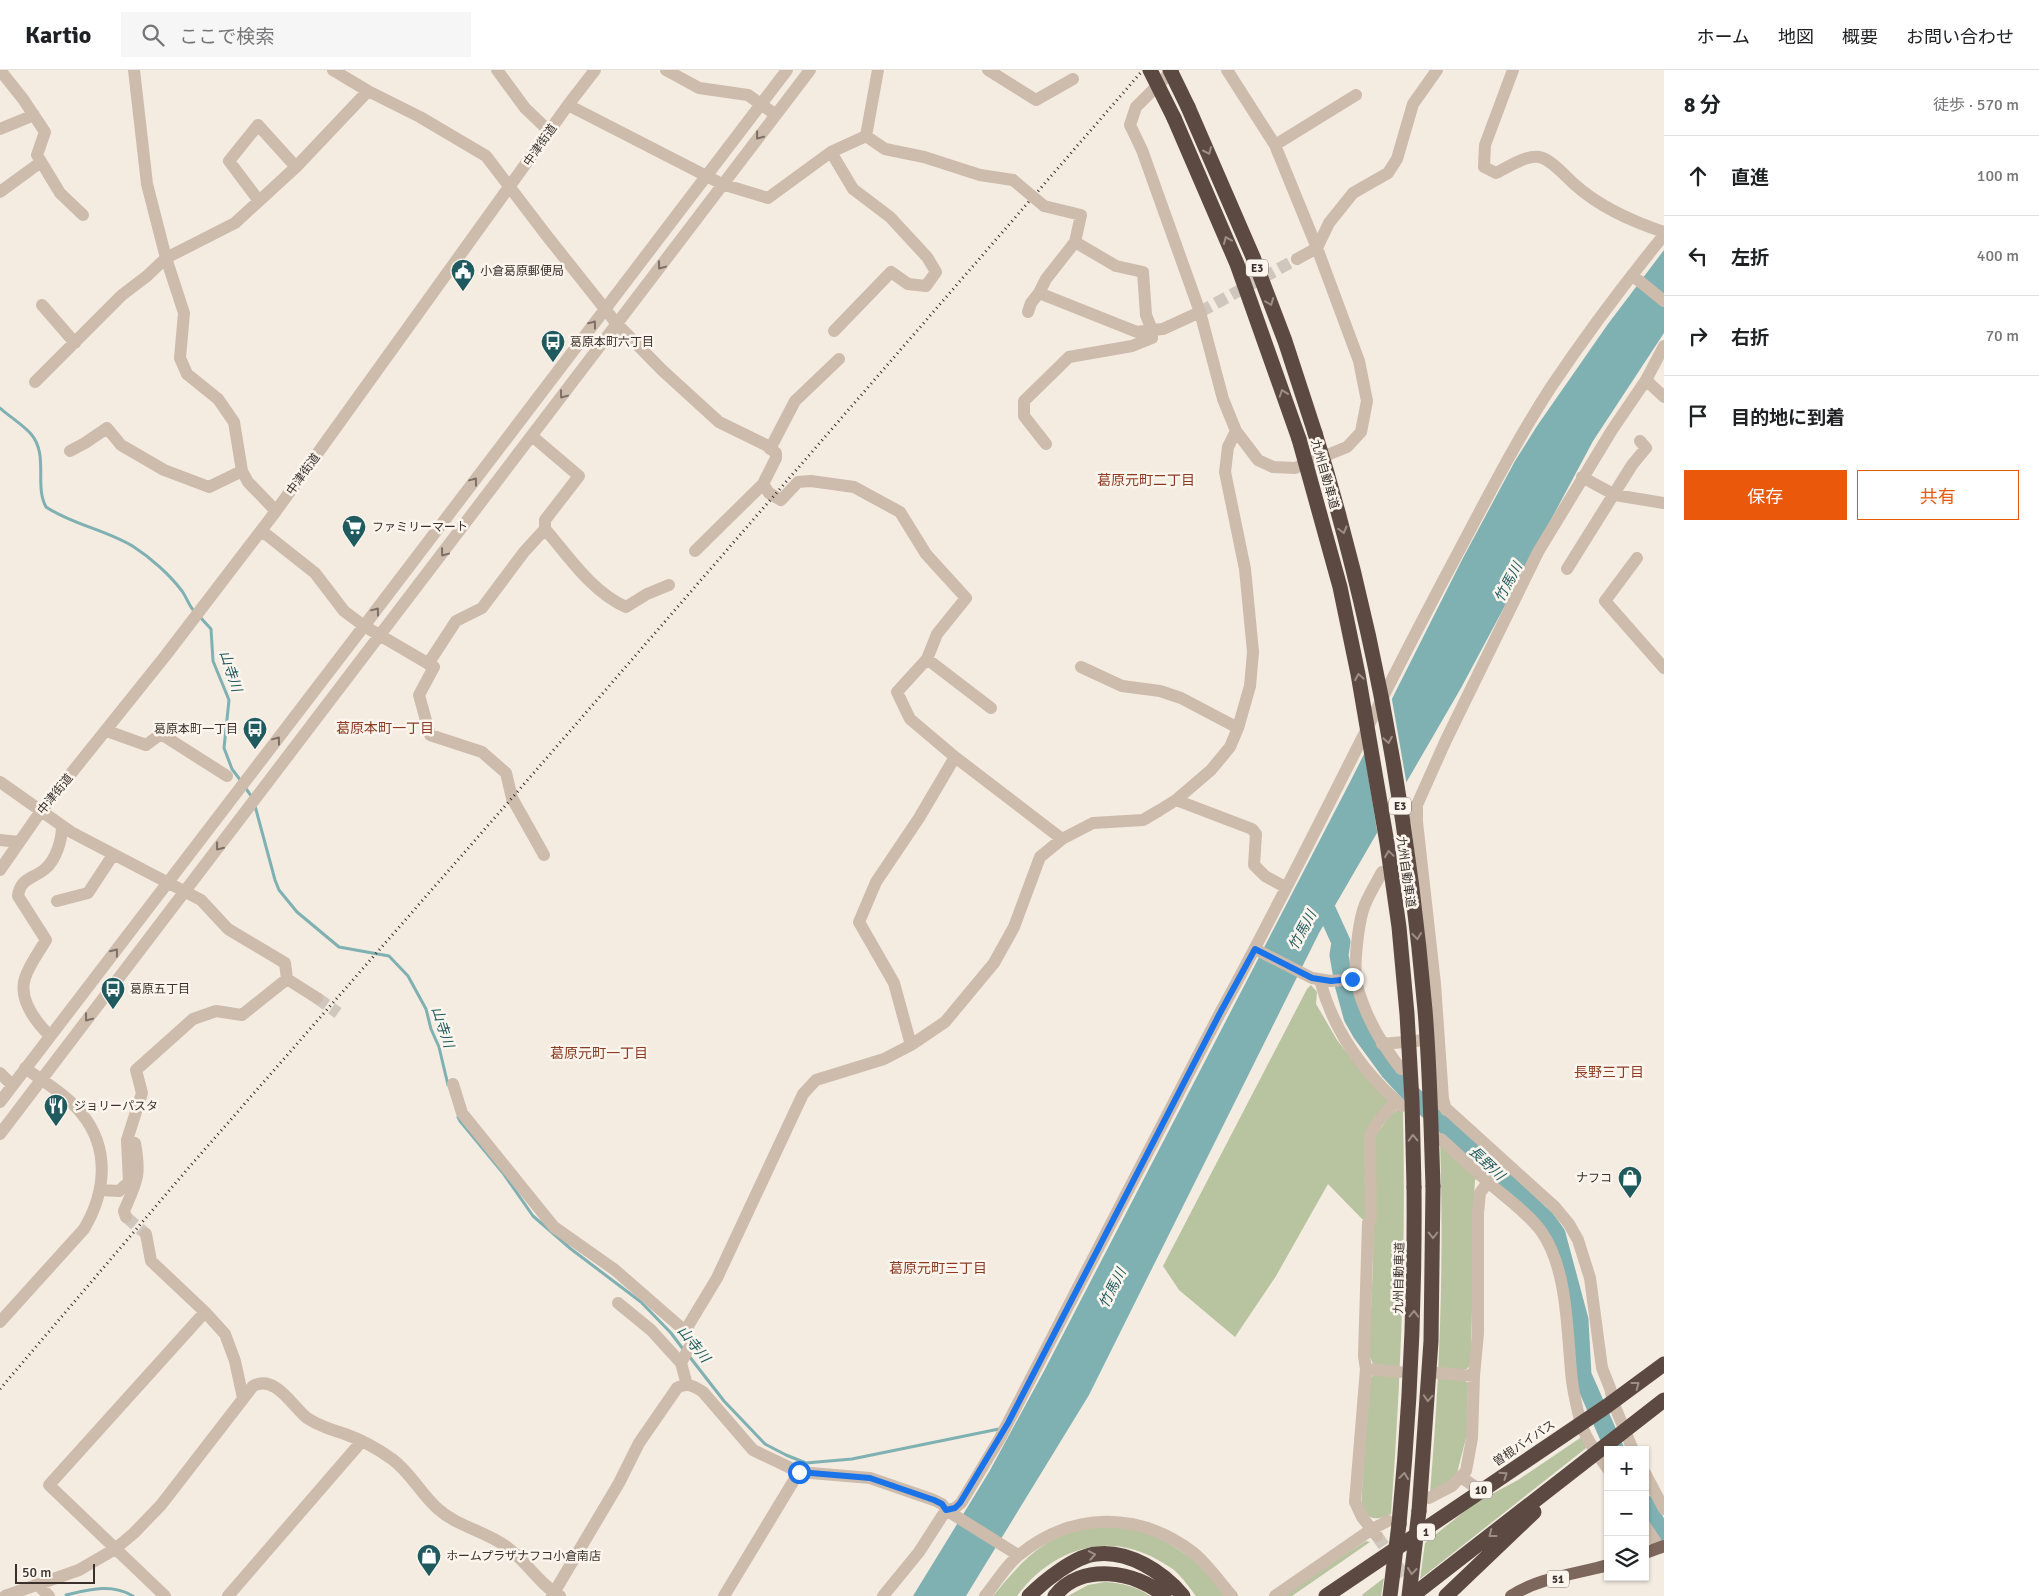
<!DOCTYPE html>
<html lang="ja">
<head>
<meta charset="utf-8">
<style>
	body { margin:0; font-family:Signika,"Noto Sans JP",sans-serif; background:#f6f6f6; color:#202124 }
	.controls { position:absolute; right:15px; bottom:15px; display:grid; overflow:hidden; border-radius:0px; box-shadow:0 1px 4px #0004 }
	.controls button { width:45px; height:45px; display:grid; place-items:center; padding:0; border:0; border-bottom:1px solid #e0e0e0; background:#fff; color:#202124; font:25px sans-serif }
	.scale { position:absolute; left:15px; bottom:12px; width:80px; box-sizing:border-box; padding-left:5px; border:2px solid #3b302b; border-top:0; font-size:14px; line-height:18px; white-space:nowrap; color:#3b302b; -webkit-text-stroke:4px #fbf5ee; paint-order:stroke }
	.stop { position:absolute; width:15px; height:15px; margin:-11px; border:4px solid #1a73e8; border-radius:50%; background:#fff }
	.stop.end { background:#1a73e8; border-color:#fff; box-shadow:0 1px 5px #0008 }
	.list { margin:0; padding:0; list-style:none }
	h2 { display:flex; justify-content:space-between; align-items:center; height:65px; margin:0; padding:0 20px; font-size:21px }
	h2 small { font-size:16px; font-weight:400; color:#757577 }
	.list li { display:grid; grid-template-columns:32px 1fr auto; gap:15px; align-items:center; box-sizing:border-box; height:80px; padding:0 20px; border-top:1px solid #e0e0e0 }
	.list b { display:block; font-size:19px; white-space:nowrap }
	.list em { font-size:16px; font-style:normal; color:#757577 }
	.actions { display:flex; gap:10px; padding:15px 20px }
	.actions a { flex:1; padding:11px 0; border:1px solid #ea580c; border-radius:0px; text-align:center; font-size:18px; color:#ea580c }
	.actions .main { background:#ea580c; color:#fff }
	.icon { flex:none; width:28px; height:28px; fill:none; stroke:currentColor; stroke-width:2; stroke-linecap:round; stroke-linejoin:round }
	.map { position:relative; flex:none; width:1664px; height:1526px; overflow:hidden }
	header { display:flex; align-items:center; gap:30px; box-sizing:border-box; height:70px; padding:0 25px; background:#fff; border-bottom:1px solid #e0e0e0 }
	header strong { font-size:24px }
	nav { display:flex; gap:28px; margin-inline-start:auto; font-size:18px }
	.search { width:350px; height:45px; background:#f6f6f6; display:flex; align-items:center; gap:12px; box-sizing:border-box; padding:0 18px; border-radius:0px; color:#757577; font-size:19px }
	main { display:flex }
	aside { flex:1; background:#fff }
	.map>svg:first-child { display:block }
</style>
</head>
<body>
<header>
<strong>Kartio</strong>
<div class="search"><svg class="icon" aria-label="search" viewBox="0 0 24 24"><circle cx="10" cy="10" r="6"/><path d="M15 15l6 6"/></svg>ここで検索</div>
<nav><a>ホーム</a><a>地図</a><a>概要</a><a>お問い合わせ</a></nav>
</header>
<main>
<div class="map">
<svg width="1664" height="1526" viewBox="0 0 1664 1526">
	<rect width="100%" height="100%" fill="#f4ebe1"/>
	<!-- green -->
	<path fill="#b8c4a0" d="M1311 915 1317 922 1316 934 1337 970 1355 993 1390 1029 1373 1053 1367 1150 1362 1149 1328 1114 1276 1206 1235 1267 1179 1220 1163 1196 1307 919Z
		M1399 1038 1403 1041C1406 1176 1401 1310 1391 1444 1378 1451 1372 1449 1361 1442L1367 1315 1371 1307 1374 1305 1373 1294 1369 1285 1373 1195 1374 1067 1391 1045Z
		M1440 1072 1478 1108 1475 1110 1474 1128 1471 1294 1467 1299 1459 1300 1464 1310 1468 1313 1467 1364 1456 1407 1430 1423C1440 1306 1444 1190 1440 1072Z
		M1583 1366 1590 1375 1420 1509 1425 1473 1475 1433 1518 1410Z
		M1114 1456 1154 1464 1195 1490 1226 1526H1196C1189 1517 1183 1508 1174 1500 1169 1496 1163 1493 1158 1490 1106 1460 1051 1480 1017 1526H993C1016 1498 1039 1470 1076 1461 1088 1458 1102 1457 1114 1456Z
		M1366 1471 1370 1472 1292 1526H1280Z
		M1384 1508 1381 1526H1362L1363 1524Z
		M1105 1512C1121 1513 1136 1516 1150 1526H1068L1088 1515Z"/>
	<!-- water -->
	<path fill="#7fb0b2" d="M1664 180V263L1593 371 1461 618 1319 863 1089 1325 966 1526H913L989 1402 1044 1301 1350 712 1463 488 1515 391 1537 356 1608 254Z"/>
	<!-- pier -->
	<path fill="#f4ebe1" d="M1391 624 1407 716 1378 767 1364 679Z"/>
	<g fill="none" stroke-linecap="round" stroke-linejoin="round">
		<!-- stream -->
		<path stroke="#7fb0b2" stroke-width="3" d="M0 338C10 347 22 354 31 364 49 385 34 415 46 437 73 455 107 460 134 477 151 488 170 505 182 521 187 528 189 536 194 541
			M200 547 211 559 213 591 229 630 224 678 232 699 241 711
			M244 716 252 727
			M255 736 275 810 279 820 297 842 339 877 389 886 408 906 426 939 431 959 439 977 448 1015
			M458 1047 460 1051 503 1103 533 1146 571 1179 641 1232 671 1263 683 1279
			M689 1286 724 1331 765 1374 786 1385 806 1393 852 1389 999 1359
			M66 1525C88 1520 111 1513 133 1526"/>
		<!-- river -->
		<path stroke="#7fb0b2" stroke-width="19" d="M1320 826 1341 872 1339 885 1344 914 1353 947 1362 963 1389 1000 1411 1024 1500 1105V1107L1546 1150 1556 1164 1579 1250 1582 1305 1615 1380
			M1645 1434 1664 1468"/>
		<!-- minor-tunnel -->
		<path stroke="#cfc6bd" stroke-width="12" stroke-dasharray="12 6" stroke-linecap="butt" d="M1200 242 1297 189
			M317 928 338 943
			M126 1147 146 1164
			M1377 1466 1413 1518"/>
		<!-- minor -->
		<path stroke="#cdbbac" stroke-width="12" d="M0 0 23 29 45 62 37 85 60 123 83 145
			M134 0 147 114 166 188 184 243 180 288 187 304 218 329 234 352 242 401 248 412 276 441
			M333 0 368 21 420 47 486 86 547 166 617 254 662 300 719 352 766 375 776 383V388L763 414 769 423 781 430 798 412 811 411 854 417 900 442 926 484 966 528 937 564 927 589 897 622 910 649 955 687 1062 769
			M497 0 525 38 549 61
			M666 0 699 18 748 25 776 45
			M988 0 1036 30 1073 9
			M1173 0 1136 37 1130 55 1142 80 1200 242 1223 329 1236 361 1258 390 1273 397 1295 398 1347 377 1361 362 1367 331 1359 291 1317 178 1275 75 1227 0
			M1513 0 1485 75 1484 97 1496 103C1508 97 1526 85 1539 87 1551 89 1564 105 1573 113 1599 137 1631 151 1664 162
			M568 35 722 114 768 128 831 82 866 66 885 79 924 87 980 105 1013 110
			M0 59 34 45
			M866 66 878 0
			M1275 75 1356 25
			M831 82 853 119 890 147 927 187 936 202 926 216 908 214 891 202 834 261
			M0 122 41 92
			M259 131 229 91 258 55 296 97
			M1044 136 1081 145 1075 172 1116 196 1143 202 1146 245 1152 260 1163 259 1200 242
			M1297 189 1317 178 1329 153 1353 123 1388 103 1397 89 1413 34 1437 0
			M1632 205 1664 231
			M42 235 75 273
			M1028 242 1031 233 1039 223
			M1646 310 1664 327
			M35 312 122 225 147 206 166 188 235 153 296 97 368 21
			M1046 374 1024 346V331L1069 287 1132 276 1152 268V260L1137 262 1039 223 1046 209 1075 172
			M770 379 795 331 839 289
			M70 381 85 373 107 358 121 375 164 400 209 417 242 401
			M1582 407 1615 425 1664 433
			M545 459C569 487 592 522 626 537L647 524 669 515
			M260 463 267 465 315 503 344 541 364 556 434 597 419 625 430 665 482 682 506 703 512 728 544 785
			M695 481 763 414
			M1637 488 1605 531 1664 598
			M1567 499 1632 395 1646 378 1640 371
			M927 589 991 638
			M428 594 456 551 482 538 524 482 545 459V450L579 406 532 366
			M1081 597 1122 616 1160 621 1181 628 1238 658
			M107 661 146 675 161 664 227 706
			M0 712 71 762 201 830 228 859 285 893 287 909 317 928
			M1176 730 1252 759 1256 764 1254 795 1265 806 1285 817
			M1417 737V752L1435 914 1443 1029 1446 1040
			M1412 746 1446 670 1538 482 1612 360 1646 310 1664 276
			M0 770 19 772
			M0 800 41 741 166 585 276 441 568 35 595 0
			M1382 802C1376 814 1367 827 1363 840 1358 857 1353 899 1357 915 1365 946 1382 975 1401 999
			M57 831 88 823 113 785
			M1255 879 1312 908 1331 911 1356 909
			M1320 910C1333 960 1363 1002 1402 1036
			M50 966C36 952 18 930 25 908 29 895 39 882 46 870L18 826C20 808 33 809 45 799 56 790 62 770 62 756
			M1382 974 1437 969
			M911 975 894 913 859 852 876 812 919 748 955 687
			M0 1003 12 1015
			M453 1014 462 1043 554 1157 615 1200 685 1261 691 1274 681 1293 687 1315
			M0 1032 364 556 787 0
			M1440 1033 1555 1137 1569 1154 1578 1170 1590 1208 1602 1298 1610 1318 1613 1332 1633 1380
			M0 1064 810 0
			M1488 1112C1506 1128 1527 1142 1541 1161 1567 1197 1567 1258 1571 1301 1572 1317 1576 1334 1580 1350 1584 1367 1598 1385 1608 1399
			M101 1120 119 1121 129 1112 127 1070 142 1023 136 1000 193 949 216 941 242 945 287 909
			M126 1147 124 1141C137 1111 141 1106 135 1073L127 1070
			M146 1164 151 1191 205 1242 225 1264 235 1291 243 1328
			M618 1233 651 1260 681 1293
			M0 1252 84 1159C106 1122 110 1079 82 1044 67 1025 44 1012 25 998
			M685 1261 717 1208 803 1024 816 1010 884 989 911 975 945 952 994 893 1014 857 1040 787 1062 769 1093 753 1143 750 1160 740 1176 730 1211 700 1230 677 1238 658 1250 616 1253 582 1245 499 1225 402 1228 377 1236 361
			M1366 1299 1400 1302
			M1438 1303 1474 1306
			M1645 1403 1664 1439
			M1461 1407 1481 1421
			M1429 1428 1452 1416 1466 1401 1472 1368 1474 1306 1478 1263V1143L1480 1123 1488 1112 1441 1069
			M1645 1456 1660 1478
			M1377 1466 1362 1447 1355 1432 1366 1299 1364 1286 1368 1153 1371 1150 1370 1065 1377 1053 1396 1031
			M38 1515 49 1526
			M5 1526 79 1500 115 1479 134 1463 161 1435 253 1316C275 1304 292 1336 307 1348 319 1356 332 1360 345 1364 362 1370 378 1379 392 1389 411 1403 421 1424 438 1439 458 1457 486 1461 507 1477 527 1492 539 1514 560 1526
			M165 1526 49 1415 205 1242
			M228 1526 362 1371
			M552 1526 619 1413 639 1373 677 1318C687 1312 694 1316 703 1322L753 1380 799 1402 870 1408 934 1430 942 1434 946 1440 1018 1485
			M724 1526 799 1402
			M883 1526 919 1482 946 1440 955 1438 961 1433 1000 1368 1220 943C1301 796 1372 643 1452 494 1484 434 1514 374 1551 317 1586 265 1624 214 1664 165
			M985 1526C996 1513 1006 1495 1019 1485 1073 1441 1139 1441 1194 1483 1208 1495 1220 1512 1232 1526
			M1275 1526 1372 1459 1388 1451"/>
		<!-- major -->
		<path stroke="#7d675c" stroke-width="12" d="M1645 1483 1664 1476
			M1511 1526C1538 1508 1576 1504 1608 1495"/>
		<!-- highway -->
		<path stroke="#5c4a42" stroke-width="15" d="M1188 37 1253 187 1285 271 1315 363
			M1174 48 1237 194 1299 369
			M1419 1441 1431 1271 1433 1116
			M1399 1454C1410 1342 1415 1230 1414 1117
			M1029 1526C1044 1511 1075 1486 1096 1484 1129 1480 1163 1502 1183 1526
			M1055 1526C1080 1492 1137 1501 1164 1526
			M1326 1526 1607 1336 1664 1294
			M1412 1526 1664 1330
			M1446 1526 1534 1442"/>
		<!-- rail -->
		<path stroke="#3b302b" stroke-width="3" stroke-dasharray="1 4" stroke-linecap="butt" d="M0 1319 185 1102 512 728 1143 0"/>
		<!-- minor-bridge -->
		<path stroke="#cdbbac" stroke-width="12" d="M1013 110 1044 136"/>
		<!-- highway-bridge -->
		<path stroke="#5c4a42" stroke-width="15" d="M1150 0 1174 48
			M1170 0 1188 37
			M1315 363C1373 550 1408 745 1425 940 1430 999 1431 1058 1433 1116
			M1299 369 1340 517 1358 604 1387 773 1399 857 1407 944 1412 1031 1414 1117
			M1390 1526 1399 1454
			M1409 1526 1419 1441"/>
	</g>
	<!-- one-way arrows -->
	<defs><path id="oneway-chevron" d="M-2-3.5L2.5 0L-2 3.5" fill="none" stroke-width="1.6" stroke-linecap="round" stroke-linejoin="round" transform="scale(1.25)"/></defs>
	<g stroke="#7d6f65">
		<use href="#oneway-chevron" transform="translate(759 66) rotate(128)"/>
		<use href="#oneway-chevron" transform="translate(661 196) rotate(127)"/>
		<use href="#oneway-chevron" transform="translate(593 254) rotate(-53)"/>
		<use href="#oneway-chevron" transform="translate(563 325) rotate(127)"/>
		<use href="#oneway-chevron" transform="translate(474 411) rotate(-53)"/>
		<use href="#oneway-chevron" transform="translate(444 483) rotate(127)"/>
		<use href="#oneway-chevron" transform="translate(376 541) rotate(-53)"/>
		<use href="#oneway-chevron" transform="translate(277 670) rotate(-53)"/>
		<use href="#oneway-chevron" transform="translate(219 777) rotate(128)"/>
		<use href="#oneway-chevron" transform="translate(115 882) rotate(-52)"/>
		<use href="#oneway-chevron" transform="translate(88 948) rotate(127)"/>
	</g>
	<g stroke="#9c8e87">
		<use href="#oneway-chevron" transform="translate(1208 81) rotate(66)"/>
		<use href="#oneway-chevron" transform="translate(1227 170) rotate(-113)"/>
		<use href="#oneway-chevron" transform="translate(1270 232) rotate(69)"/>
		<use href="#oneway-chevron" transform="translate(1283 323) rotate(-109)"/>
		<use href="#oneway-chevron" transform="translate(1343 460) rotate(75)"/>
		<use href="#oneway-chevron" transform="translate(1359 607) rotate(-100)"/>
		<use href="#oneway-chevron" transform="translate(1388 670) rotate(80)"/>
		<use href="#oneway-chevron" transform="translate(1389 784) rotate(-98)"/>
		<use href="#oneway-chevron" transform="translate(1417 866) rotate(84)"/>
		<use href="#oneway-chevron" transform="translate(1413 1068) rotate(-91)"/>
		<use href="#oneway-chevron" transform="translate(1433 1165) rotate(90)"/>
		<use href="#oneway-chevron" transform="translate(1414 1244) rotate(-89)"/>
		<use href="#oneway-chevron" transform="translate(1636 1315) rotate(-37)"/>
		<use href="#oneway-chevron" transform="translate(1428 1328) rotate(93)"/>
		<use href="#oneway-chevron" transform="translate(1504 1405) rotate(-34)"/>
		<use href="#oneway-chevron" transform="translate(1404 1406) rotate(-84)"/>
		<use href="#oneway-chevron" transform="translate(1492 1464) rotate(142)"/>
		<use href="#oneway-chevron" transform="translate(1092 1485) rotate(-10)"/>
		<use href="#oneway-chevron" transform="translate(1412 1501) rotate(96)"/>
	</g>
	<g fill="none" stroke-linecap="round" stroke-linejoin="round">
		<!-- route -->
		<path stroke="#1a73e8" stroke-width="6" d="M799 1402 870 1408 934 1430 942 1434 946 1440 955 1438 960 1433 1008 1353 1220 943 1255 879 1312 908 1331 911 1352 909"/>
	</g>
	<!-- icons -->
	<defs>
		<symbol id="civic-pin" viewBox="-11 -11 22 30"><path d="M0 17L-7.5 6A9.5 9.5 0 1 1 7.5 6Z" fill="#1f5a5e" stroke="#fbf5ee"/><path d="M-.6-6.5H3V-4.5H.6V-3L4-1V1h2V6H-6V1h2V-1L-.6-3ZM-1.2 2.5V6h2.4V2.5Z" fill="#fff"/></symbol>
		<symbol id="bus-pin" viewBox="-11 -11 22 30"><path d="M0 17L-7.5 6A9.5 9.5 0 1 1 7.5 6Z" fill="#1f5a5e" stroke="#fbf5ee"/><path d="M-5-6H5V4H4V6H2V4H-2V6H-4V4H-5ZM-3.5-4V0h7V-4ZM-3.5 1.2v1.5H-2V1.2ZM2 1.2v1.5H3.5V1.2Z" fill="#fff"/></symbol>
		<symbol id="supermarket-pin" viewBox="-11 -11 22 30"><path d="M0 17L-7.5 6A9.5 9.5 0 1 1 7.5 6Z" fill="#1f5a5e" stroke="#fbf5ee"/><path d="M-6-5.5h2.5l.6 2H6L4.5 2H-2.5L-4.4-4H-6ZM-1.5 3.2a1.3 1.3 0 1 0 .1 0ZM3 3.2a1.3 1.3 0 1 0 .1 0Z" fill="#fff"/></symbol>
		<symbol id="restaurant-pin" viewBox="-11 -11 22 30"><path d="M0 17L-7.5 6A9.5 9.5 0 1 1 7.5 6Z" fill="#1f5a5e" stroke="#fbf5ee"/><path d="M-5-6h1v4h1v-4h1v4h1v-4h1v5L-1.5 .5V6h-2V.5L-5-1ZM5-6V6H3V1.5H1.5Q1.5-4 5-6Z" fill="#fff"/></symbol>
		<symbol id="shop-pin" viewBox="-11 -11 22 30"><path d="M0 17L-7.5 6A9.5 9.5 0 1 1 7.5 6Z" fill="#1f5a5e" stroke="#fbf5ee"/><path d="M-5-2.5h2.3a2.7 3.5 0 0 1 5.4 0H5L5.5 6h-11ZM-1.5-2.5h3a1.5 2.3 0 0 0-3 0Z" fill="#fff"/></symbol>
	</defs>
	<g fill-rule="evenodd">
		<use href="#civic-pin" x="449" y="187" width="28" height="38"/>
		<use href="#bus-pin" x="539" y="258" width="28" height="38"/>
		<use href="#supermarket-pin" x="340" y="443" width="28" height="38"/>
		<use href="#bus-pin" x="241" y="645" width="28" height="38"/>
		<use href="#bus-pin" x="99" y="905" width="28" height="38"/>
		<use href="#restaurant-pin" x="42" y="1022" width="28" height="38"/>
		<use href="#shop-pin" x="1616" y="1094" width="28" height="38"/>
		<use href="#shop-pin" x="415" y="1472" width="28" height="38"/>
	</g>
	<g text-anchor="middle" stroke-width="5" stroke-linejoin="round" paint-order="stroke">
		<!-- shield labels -->
		<g fill="#fbf5ee" stroke="#756b66" stroke-width="1">
			<rect x="1246" y="189.5" width="22" height="17" rx="4"/>
			<rect x="1389" y="727.5" width="22" height="17" rx="4"/>
			<rect x="1470" y="1411.5" width="22" height="17" rx="4"/>
			<rect x="1417" y="1453.5" width="18" height="17" rx="4"/>
			<rect x="1547" y="1500.5" width="22" height="17" rx="4"/>
		</g>
		<g font-size="11" font-weight="bold" fill="#3b302b">
			<text x="1257" y="202">E3</text>
			<text x="1400" y="740">E3</text>
			<text x="1481" y="1424">10</text>
			<text x="1426" y="1466">1</text>
			<text x="1558" y="1513">51</text>
		</g>
		<!-- street labels -->
		<g font-size="12" fill="#3b302b" stroke="#fbf5ee">
			<text transform="translate(540 75) rotate(-55)" y="4">中津街道</text>
			<text transform="translate(303 404) rotate(-54)" y="4">中津街道</text>
			<text transform="translate(1325 404) rotate(74)" y="4">九州自動車道</text>
			<text transform="translate(55 724) rotate(-51)" y="4">中津街道</text>
			<text transform="translate(1406 802) rotate(82)" y="4">九州自動車道</text>
			<text transform="translate(1399 1208) rotate(-89)" y="4">九州自動車道</text>
			<text transform="translate(1524 1373) rotate(-34)" y="4">曽根バイパス</text>
		</g>
		<!-- poi labels -->
		<g font-size="12" fill="#3b302b" stroke="#fbf5ee" text-anchor="start">
			<text x="480" y="205">小倉葛原郵便局</text>
			<text x="570" y="276">葛原本町六丁目</text>
			<text x="372" y="461">ファミリーマート</text>
			<text x="238" y="663" text-anchor="end">葛原本町一丁目</text>
			<text x="130" y="923">葛原五丁目</text>
			<text x="74" y="1040">ジョリーパスタ</text>
			<text x="1612" y="1112" text-anchor="end">ナフコ</text>
			<text x="446" y="1490">ホームプラザナフコ小倉南店</text>
		</g>
		<!-- neighbourhood labels -->
		<g font-size="14" fill="#8c3b22" stroke="#fbf5ee">
			<text x="1146" y="415">葛原元町二丁目</text>
			<text x="385" y="663">葛原本町一丁目</text>
			<text x="599" y="988">葛原元町一丁目</text>
			<text x="1609" y="1007">長野三丁目</text>
			<text x="938" y="1203">葛原元町三丁目</text>
		</g>
		<!-- water labels -->
		<g font-size="14" font-style="italic" fill="#1f5a5e" stroke="#fbf5ee">
			<text transform="translate(1508 512) rotate(-62)" y="5">竹馬川</text>
			<text transform="translate(231 601) rotate(72)" y="5">山寺川</text>
			<text transform="translate(1302 860) rotate(-62)" y="5">竹馬川</text>
			<text transform="translate(443 957) rotate(72)" y="5">山寺川</text>
			<text transform="translate(1487 1093) rotate(43)" y="5">長野川</text>
			<text transform="translate(1112 1218) rotate(-63)" y="5">竹馬川</text>
			<text transform="translate(694 1274) rotate(51)" y="5">山寺川</text>
		</g>
	</g>
</svg>
<div class="controls">
<button>+</button>
<button>−</button>
<button><svg class="icon" aria-label="layers" viewBox="0 0 24 24"><path d="M12 4l9 5-9 5-9-5zM3 14l9 5 9-5"/></svg></button>
</div>
<div class="scale">50 m</div>
<div class="stop" style="left:799px;top:1402px"></div>
<div class="stop end" style="left:1352px;top:909px"></div>
</div>
<aside>
<h2>8 分<small>徒歩 · 570 m</small></h2>
<ul class="list">
<li><svg class="icon" aria-label="ahead" viewBox="0 0 24 24"><path d="M12 20V5M6 11l6-6 6 6"/></svg><div><b>直進</b></div><em>100 m</em></li>
<li><svg class="icon" aria-label="left" viewBox="0 0 24 24"><path d="M17 20v-9H6M10 6l-5 5 5 5"/></svg><div><b>左折</b></div><em>400 m</em></li>
<li><svg class="icon" aria-label="right" viewBox="0 0 24 24"><path d="M7 20v-9h11M14 6l5 5-5 5"/></svg><div><b>右折</b></div><em>70 m</em></li>
<li><svg class="icon" aria-label="arrive" viewBox="0 0 24 24"><path d="M6 21V4h12l-3 4 3 4H6"/></svg><div><b>目的地に到着</b></div></li>
</ul>
<div class="actions"><a class="main">保存</a><a>共有</a></div>
</aside>
</main>
</body>
</html>
